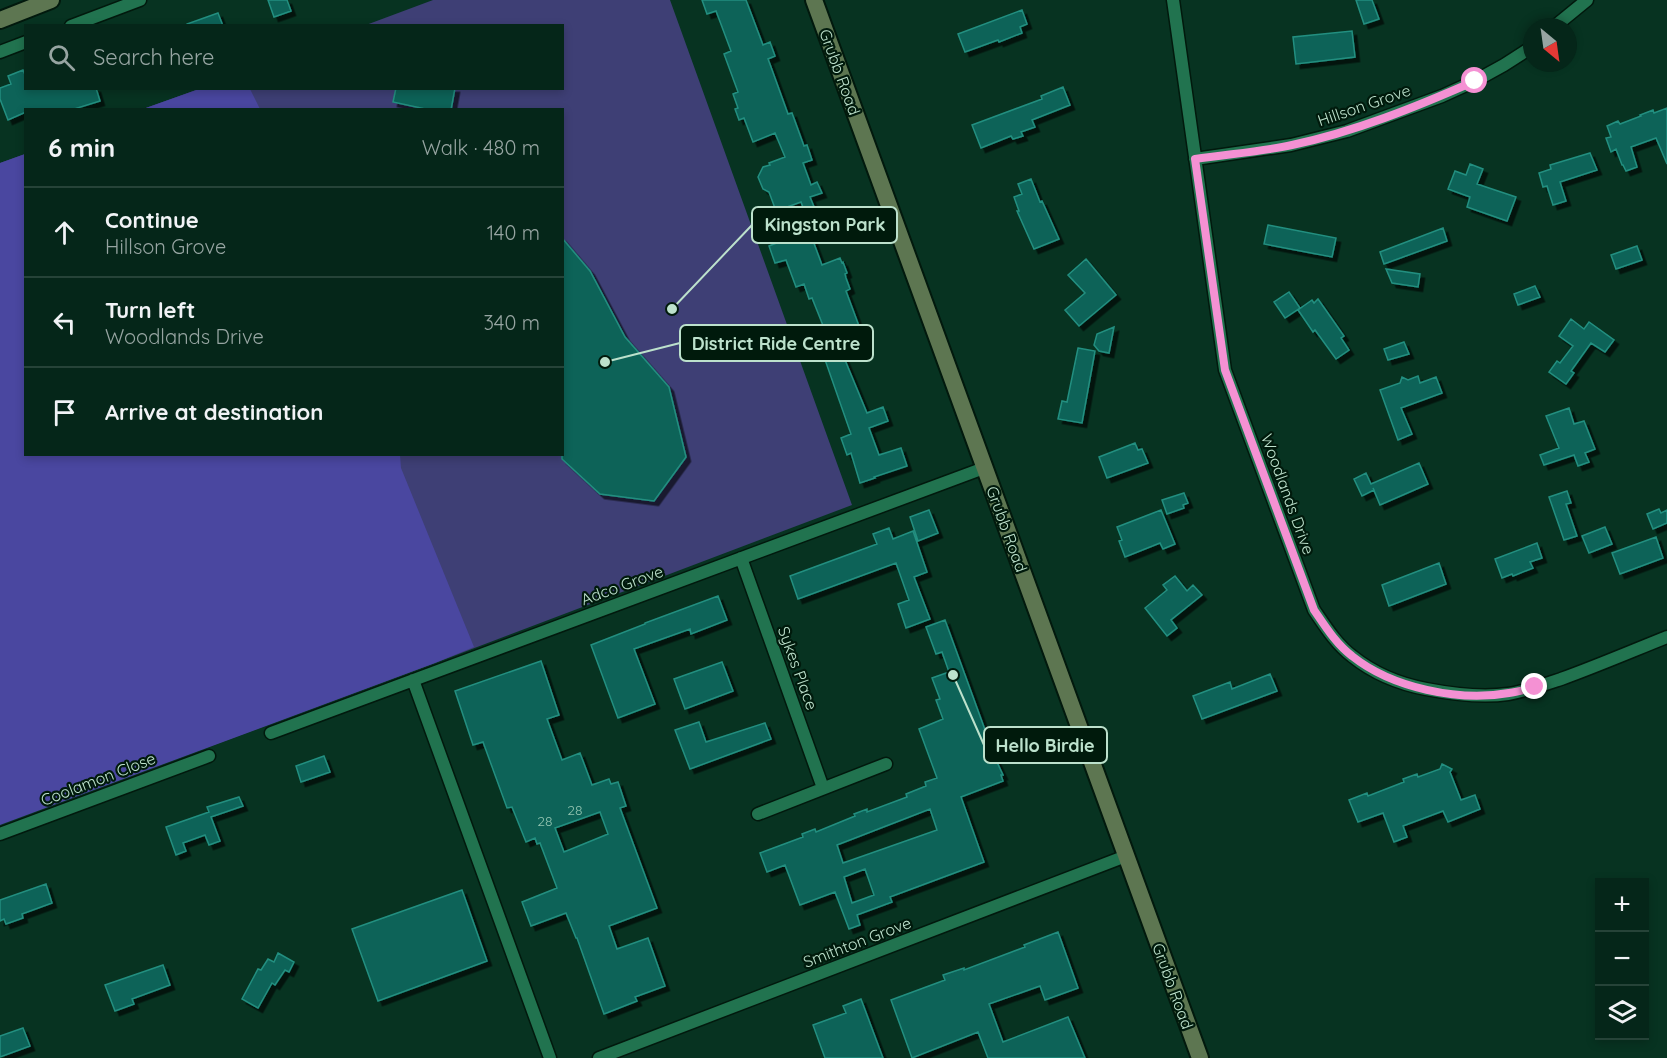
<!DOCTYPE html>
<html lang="en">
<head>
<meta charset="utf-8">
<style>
	body { margin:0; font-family:Quicksand,sans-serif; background:#0e2e22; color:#f1f3f6 }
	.controls { position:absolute; right:18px; bottom:18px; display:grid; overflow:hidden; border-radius:0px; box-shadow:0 3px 9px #0003 }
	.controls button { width:54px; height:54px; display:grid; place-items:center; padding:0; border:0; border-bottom:2px solid #264338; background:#052619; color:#f1f3f6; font:30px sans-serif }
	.compass { position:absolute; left:1523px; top:18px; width:54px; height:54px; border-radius:50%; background:#052619; box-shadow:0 3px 9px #0003; rotate:151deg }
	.stop { position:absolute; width:18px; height:18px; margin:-14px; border:4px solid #f491d3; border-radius:50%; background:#fff }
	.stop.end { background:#f491d3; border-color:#fff; box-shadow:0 2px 6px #0008 }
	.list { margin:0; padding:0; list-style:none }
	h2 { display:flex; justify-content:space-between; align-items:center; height:78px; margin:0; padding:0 24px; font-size:26px }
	h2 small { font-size:20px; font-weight:400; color:#97a5a2 }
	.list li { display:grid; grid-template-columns:39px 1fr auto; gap:18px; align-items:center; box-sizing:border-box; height:90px; padding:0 24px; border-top:2px solid #264338 }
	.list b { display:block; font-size:22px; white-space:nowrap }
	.list p { margin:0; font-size:20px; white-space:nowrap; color:#97a5a2 }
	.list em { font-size:20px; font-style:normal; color:#97a5a2 }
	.icon { flex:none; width:33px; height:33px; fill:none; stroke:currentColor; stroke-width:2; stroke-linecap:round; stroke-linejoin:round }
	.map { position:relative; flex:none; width:1667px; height:1058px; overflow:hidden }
	.search { position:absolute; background:#052619; box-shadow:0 3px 9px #0003; left:24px; top:24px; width:540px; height:66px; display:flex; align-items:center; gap:15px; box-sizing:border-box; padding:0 21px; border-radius:0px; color:#97a5a2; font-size:22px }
	.panel { position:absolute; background:#052619; box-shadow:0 3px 9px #0003; left:24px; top:108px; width:540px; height:348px; border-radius:0px }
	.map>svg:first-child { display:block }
</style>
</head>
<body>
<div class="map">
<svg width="1667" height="1058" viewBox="0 0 1667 1058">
	<defs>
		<filter id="shadow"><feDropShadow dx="4.5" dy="4.5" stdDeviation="0" flood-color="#0009"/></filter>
	</defs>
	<rect width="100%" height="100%" fill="#073321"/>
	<!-- green -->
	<path fill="#3e3f75" d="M433 0H670L852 505 435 663 22 816 0 163 25 154 26 454H562V110L143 109 199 89 562 88V26L366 25Z"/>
	<!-- forest -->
	<path fill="#4a47a0" d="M199 89H250L260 109H143Z
		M25 154 26 454 400 455 401 468 474 647 435 663 0 825V163Z"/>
	<!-- building -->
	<path fill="#0d6358" stroke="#238f80" stroke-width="1.5" fill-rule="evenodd" filter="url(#shadow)" d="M268 0H287L291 11 274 17Z
		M702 0H746L763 45 770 42 775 56 768 59 771 67 788 114 792 113 804 146 807 145 812 160 803 163 811 185 817 182 822 193 810 197 819 219 809 223 801 202 776 211 769 192 763 189 758 177 763 167 770 165 769 163 785 157 775 133 753 142 744 118 739 120 735 109 738 108 733 94 738 92 724 54 731 51 716 11 707 14Z
		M1356 0H1372L1379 19 1364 24Z
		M1022 10 1027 24 1020 27 1022 33 999 42 998 40 965 52 958 34Z
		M218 13 223 26H187V24Z
		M1352 31 1355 57 1296 64 1293 37Z
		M23 70 26 77V88H96L100 101 71 110H26V112L8 120 0 99V88L11 84 8 76Z
		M1063 87 1070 105 1032 120 1035 127 1021 132 1023 136 1013 139 1011 136 981 148 972 125 1042 99 1041 96Z
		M396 88H455L451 110H430L393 102Z
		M1667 108V164L1656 138 1631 147 1637 167 1626 171 1623 165H1622L1616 149 1611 152 1606 138 1611 137 1607 126 1618 121 1620 124 1641 116 1640 115 1653 110 1654 113Z
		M1590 153 1597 170 1560 182 1566 201 1553 205 1547 186 1543 187 1539 173 1551 169 1550 165Z
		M1470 164 1483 169 1477 184 1516 197 1507 221 1467 207 1470 197 1448 189 1455 171 1466 175Z
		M1031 179 1040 202 1042 201 1059 239 1034 249 1017 211H1019L1014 197 1022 194 1018 184Z
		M1268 225 1336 238 1332 257 1264 244Z
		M1443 228 1447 241 1384 264 1380 252Z
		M809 230 822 265 840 258 842 263 843 262 847 273 845 274 846 278 850 289 846 291 859 326 828 338 812 298 809 299 804 284 796 287 786 260 775 263 769 246Z
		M562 238 590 271 625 337 669 387 686 457 654 501 600 494 562 459Z
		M1637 246 1642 260 1616 269 1611 255Z
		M1086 259 1116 295 1079 326 1065 310 1085 293 1068 275Z
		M1386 269 1420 274 1418 287 1392 283Z
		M1535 286 1540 297 1518 305 1514 294Z
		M1289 292 1300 308 1285 318 1274 302Z
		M1318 299 1344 336 1341 338 1349 350 1336 359 1315 330 1313 332 1298 310 1312 300 1314 303Z
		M1571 319 1584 329 1589 322 1614 340 1605 352 1591 343 1571 371 1574 373 1566 384 1549 372 1557 361 1560 363 1573 346 1559 336Z
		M1114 327 1109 353 1099 351 1094 345 1097 334Z
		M1404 342 1409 354 1388 360 1384 349Z
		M840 348 867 413 883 407 888 421 869 428 879 455 901 448 907 466 874 477 875 478 860 483 851 453 847 455 841 438 851 434 823 354Z
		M1078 348 1095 351 1082 423 1058 419 1062 401 1067 402Z
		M1418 376 1420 383 1436 377 1442 393 1401 408 1412 434 1398 440 1380 390 1400 383 1402 377 1408 380Z
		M1569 408 1574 424 1584 421 1595 449 1585 453 1589 462 1578 466 1574 455 1544 465 1540 455 1559 448 1546 416Z
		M1135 443 1138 450 1142 449 1148 463 1107 478 1099 457Z
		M1419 463 1428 484 1380 505 1373 488 1374 490 1362 496 1354 479 1366 473 1371 484Z
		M1567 491 1571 503 1566 504 1577 536 1564 540 1549 497Z
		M1184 493 1188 503 1183 505 1184 508 1167 514 1162 500Z
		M1659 509 1661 513 1667 510V523L1653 529 1647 514Z
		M929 510 938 533 918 541 910 517Z
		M1161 510 1175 544 1163 549 1160 543 1125 557 1119 541 1122 540 1117 527Z
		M1605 527 1612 544 1589 553 1582 536Z
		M889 528 893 539 913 531 927 572 914 577 930 619 906 628 898 604 909 600 896 563 798 599 790 576 877 544 873 534Z
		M1656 537 1663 558 1620 574 1612 553Z
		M1537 543 1542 558 1530 562 1533 568 1513 576 1512 574 1502 578 1495 559Z
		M1439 563 1446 584 1389 606 1382 585Z
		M1175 576 1187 591 1193 585 1202 595 1171 620 1177 628 1167 636 1145 608 1167 590 1163 585Z
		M718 596 727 620 691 634 690 629 634 649 655 704 618 718 591 645 645 624V623Z
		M945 620 996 760 1003 775H1001L1003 781 961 797 984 862 890 897 892 902 857 915 860 925 849 929 835 892 800 905 785 865 767 872 760 853 803 837 802 834 815 829 816 832 855 816 854 814 867 809V812L907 797 906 794 926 786 925 782 937 778 919 729 943 719 936 700 940 699 932 678 949 672 942 652 936 654 926 627ZM930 809 937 830 843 863 837 845ZM865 869 874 895 852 903 844 877Z
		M541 661 559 715 547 719 562 760 580 753 592 785 609 779 611 784 618 782 626 806 620 808 657 908 609 926 617 949 648 938 665 986 635 997 637 1001 604 1014 577 938H576L566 913 531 926 522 902 557 888 540 843 537 844 535 838 526 842 512 807 507 808 483 742 473 745 455 691ZM600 812 608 834 564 852 555 828Z
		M722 662 733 691 685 709 674 679Z
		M1270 674 1277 691 1202 719 1193 696 1230 682 1232 689Z
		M699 722 706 742 765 723 771 739 690 769 675 730Z
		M324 756 330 772 301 782 296 766Z
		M1442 764 1452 769 1450 772 1461 800 1475 795 1480 809 1448 822 1443 811 1403 826 1407 837 1394 842 1383 813 1358 822 1349 800 1367 793 1368 796 1404 782 1403 779 1417 774 1418 777 1440 769Z
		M239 797 243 806 211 817 220 841 209 845 205 835 183 843 186 851 176 855 166 827 209 812 207 807Z
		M46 884 52 903 22 914 23 918 6 924 4 919 0 921V900Z
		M462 890 487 961 378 1001 352 929Z
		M1058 932 1078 988 1045 1000 1040 986 989 1004 1003 1042 1068 1017 1085 1058H988L978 1032 912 1058 891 1000 945 980 943 975 964 968V970L1025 947 1024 945Z
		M278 953 294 962 289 972 285 970 275 985 272 983 258 1008 242 999 258 969 261 970 268 959 274 962Z
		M163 965 170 985 132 999 134 1004 115 1011 105 985Z
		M861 999 883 1058H825L813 1025 846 1013 843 1006Z
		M23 1028 30 1046 0 1057V1036Z"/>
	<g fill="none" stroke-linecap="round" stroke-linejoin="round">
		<defs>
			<path id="minor" d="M1173 0 1225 370 1314 610C1325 626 1336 644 1352 656 1373 673 1400 684 1426 689 1452 694 1481 698 1508 694 1526 691 1543 685 1561 679 1597 666 1632 651 1667 637
				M71 26 140 0
				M1554 27 1587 0
				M0 52 26 42
				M1195 159 1291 145 1347 131 1442 96 1475 81 1504 65 1532 47
				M741 558 823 788
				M413 680 550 1058
				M271 733 984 468
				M758 814 886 764
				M0 834 209 756
				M599 1058 1126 856"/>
			<path id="secondary" d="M814 0 1200 1058
				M0 20 51 0"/>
		</defs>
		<!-- minor casing -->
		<use href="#minor" stroke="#02190d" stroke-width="15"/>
		<!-- secondary casing -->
		<use href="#secondary" stroke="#02190d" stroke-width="20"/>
		<!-- minor -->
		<use href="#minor" stroke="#21734f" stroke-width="12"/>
		<!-- secondary -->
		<use href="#secondary" stroke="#5d7651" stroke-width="16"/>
	</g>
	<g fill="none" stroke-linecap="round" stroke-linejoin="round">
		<!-- route -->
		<path stroke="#f491d3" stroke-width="8" d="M1475 81C1416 107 1354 132 1292 145 1260 152 1227 154 1195 159L1225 370 1314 610C1325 626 1336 644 1352 656 1392 688 1459 702 1509 693 1518 692 1527 689 1535 687"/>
	</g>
	<g text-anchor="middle" stroke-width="4.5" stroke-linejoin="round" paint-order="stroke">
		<!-- number labels -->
		<g font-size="14" fill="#90c2af">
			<text x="575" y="815">28</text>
			<text x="545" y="826">28</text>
		</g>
		<!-- street labels -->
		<g font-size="16" fill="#bce1cc" stroke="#001a0c">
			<text transform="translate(840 72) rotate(70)" y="6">Grubb Road</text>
			<text transform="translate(1364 105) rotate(-19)" y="6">Hillson Grove</text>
			<text transform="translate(1288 494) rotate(70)" y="6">Woodlands Drive</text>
			<text transform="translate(1007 529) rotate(70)" y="6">Grubb Road</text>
			<text transform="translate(622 585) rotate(-20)" y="6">Adco Grove</text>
			<text transform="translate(798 668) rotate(70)" y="6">Sykes Place</text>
			<text transform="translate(98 779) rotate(-21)" y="6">Coolamon Close</text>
			<text transform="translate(857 942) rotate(-21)" y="6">Smithton Grove</text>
			<text transform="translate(1173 986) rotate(70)" y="6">Grubb Road</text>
		</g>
	</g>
	<!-- callouts -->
	<path fill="none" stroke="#bce1cc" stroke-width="2" d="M672 309L752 225M605 362L680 343M953 675L984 745"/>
	<g fill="#bce1cc" stroke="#001a0c" stroke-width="2">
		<circle cx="672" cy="309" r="6"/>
		<circle cx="605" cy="362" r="6"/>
		<circle cx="953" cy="675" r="6"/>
	</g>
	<g fill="#001a0c" stroke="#bce1cc" stroke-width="2">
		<rect x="752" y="207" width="145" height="36" rx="6"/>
		<rect x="680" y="325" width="193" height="36" rx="6"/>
		<rect x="984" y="727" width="123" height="36" rx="6"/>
	</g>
	<g font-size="18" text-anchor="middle" font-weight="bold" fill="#bce1cc">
		<text x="825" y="231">Kingston Park</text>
		<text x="776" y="350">District Ride Centre</text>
		<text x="1045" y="752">Hello Birdie</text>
	</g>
</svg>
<div class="controls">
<button>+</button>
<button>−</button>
<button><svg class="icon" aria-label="layers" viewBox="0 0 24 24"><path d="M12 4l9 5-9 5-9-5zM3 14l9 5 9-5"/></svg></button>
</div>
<svg class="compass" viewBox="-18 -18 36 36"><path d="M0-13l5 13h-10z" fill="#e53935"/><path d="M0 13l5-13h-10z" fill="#97a5a2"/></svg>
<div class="stop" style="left:1475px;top:81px"></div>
<div class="stop end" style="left:1535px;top:687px"></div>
<div class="search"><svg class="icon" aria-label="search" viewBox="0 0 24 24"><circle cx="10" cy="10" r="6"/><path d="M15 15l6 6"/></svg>Search here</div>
<section class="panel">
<h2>6 min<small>Walk · 480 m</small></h2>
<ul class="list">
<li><svg class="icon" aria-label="ahead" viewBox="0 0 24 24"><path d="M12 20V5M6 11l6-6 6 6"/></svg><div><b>Continue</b><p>Hillson Grove</p></div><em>140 m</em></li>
<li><svg class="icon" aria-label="left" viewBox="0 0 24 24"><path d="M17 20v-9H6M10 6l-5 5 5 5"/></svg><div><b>Turn left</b><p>Woodlands Drive</p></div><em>340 m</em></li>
<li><svg class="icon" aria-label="arrive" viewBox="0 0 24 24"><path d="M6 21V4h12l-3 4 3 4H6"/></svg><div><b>Arrive at destination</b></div></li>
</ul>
</section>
</div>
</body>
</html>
